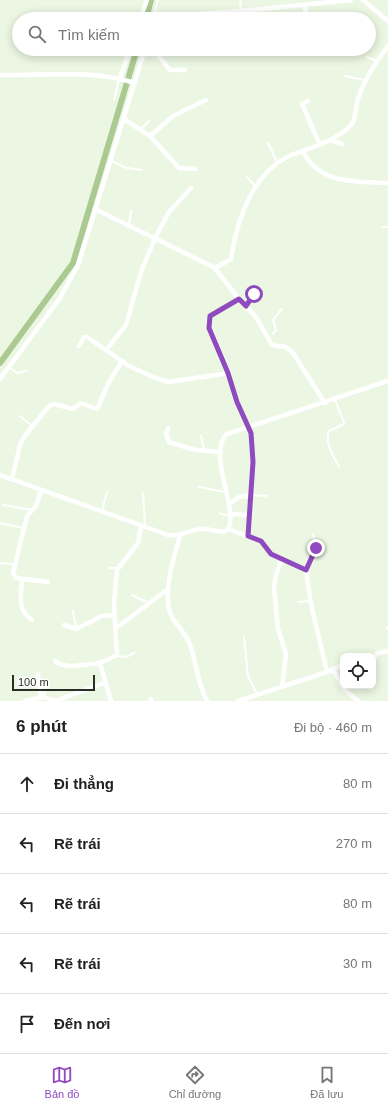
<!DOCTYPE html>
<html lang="vi">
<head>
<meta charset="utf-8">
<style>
	body { margin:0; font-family:Arial,sans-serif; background:#f6f6f6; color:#222 }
	.controls { position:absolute; right:12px; bottom:12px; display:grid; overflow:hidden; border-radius:8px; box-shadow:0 2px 10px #0003 }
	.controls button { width:36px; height:36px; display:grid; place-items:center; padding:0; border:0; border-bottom:1px solid #e0e0e0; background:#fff; color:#222; font:20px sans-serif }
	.scale { position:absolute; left:12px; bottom:10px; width:83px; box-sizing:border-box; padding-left:4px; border:2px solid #292e26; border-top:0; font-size:11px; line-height:14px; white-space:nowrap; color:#292e26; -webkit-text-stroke:3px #fff; paint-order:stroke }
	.stop { position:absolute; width:12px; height:12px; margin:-9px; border:3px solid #8e4abe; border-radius:50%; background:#fff }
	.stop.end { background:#8e4abe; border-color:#fff; box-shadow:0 1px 4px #0008 }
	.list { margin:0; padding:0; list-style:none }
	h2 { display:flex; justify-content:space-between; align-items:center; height:52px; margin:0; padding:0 16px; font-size:17px }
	h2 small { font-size:13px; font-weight:400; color:#767676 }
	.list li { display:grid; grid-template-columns:26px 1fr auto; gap:12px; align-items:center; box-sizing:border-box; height:60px; padding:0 16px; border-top:1px solid #e0e0e0 }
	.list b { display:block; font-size:15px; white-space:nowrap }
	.list em { font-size:13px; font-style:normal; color:#767676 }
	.icon { flex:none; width:22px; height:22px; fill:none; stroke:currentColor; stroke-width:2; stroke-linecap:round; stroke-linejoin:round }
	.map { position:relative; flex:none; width:388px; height:701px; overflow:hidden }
	.search { position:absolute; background:#fff; box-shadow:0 2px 10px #0003; left:12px; right:12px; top:12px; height:44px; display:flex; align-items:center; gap:10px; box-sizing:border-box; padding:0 14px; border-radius:22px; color:#767676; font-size:15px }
	.sheet { height:352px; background:#fff }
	nav { display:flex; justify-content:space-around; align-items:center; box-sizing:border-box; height:56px; border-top:1px solid #e0e0e0; background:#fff; font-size:11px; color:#767676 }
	nav a { display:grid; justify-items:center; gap:2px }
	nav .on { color:#8e4abe }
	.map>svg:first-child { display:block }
</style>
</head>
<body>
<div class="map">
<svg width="388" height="701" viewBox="0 0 388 701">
	<rect width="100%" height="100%" fill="#ebf7e2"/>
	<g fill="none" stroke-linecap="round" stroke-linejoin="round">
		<!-- canal -->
		<path stroke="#abca92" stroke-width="6" d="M146 19 151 0
			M0 363 73 263 137 49"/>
		<!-- lane -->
		<path stroke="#fff" stroke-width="2" d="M240 0 241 11
			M154 16 158 0
			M367 57 377 61
			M345 76 364 80
			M114 100 119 79
			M141 129 149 121
			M268 143 277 162
			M111 161 127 168 142 170
			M247 177 255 186
			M129 224 131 211
			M383 227H388
			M246 305 254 294
			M273 334 276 330 273 320 282 309
			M10 368 17 373 27 371
			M335 400 344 423 342 425 329 431C324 442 334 457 339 467
			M20 416 32 426
			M201 436 204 450
			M199 487 225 492
			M143 493 145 526
			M253 495 266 496
			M3 505 33 510
			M102 511 107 492
			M220 513 230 517
			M0 523 23 528
			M0 563 14 564
			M110 568H117
			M307 569 316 548 313 534
			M132 595 149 603
			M298 602 311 601
			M73 611 76 628
			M386 627 388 629
			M244 637 248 676 257 694
			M117 656 126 657 134 653
			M44 697 47 680"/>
		<!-- street -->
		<path stroke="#fff" stroke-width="4.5" d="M363 0 388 21
			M305 5 306 19
			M140 19 147 0
			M153 19V17L241 11 351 0
			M143 54 154 50 170 70H185
			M0 75C44 76 92 69 135 83
			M120 78 130 49
			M308 101 302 104 320 145
			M124 119 150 136 179 168 195 169
			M150 136 173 116 206 100
			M330 140 342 144
			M303 151C319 185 356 181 388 183
			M95 209 215 268 239 299 256 317 272 345 286 347 293 353 325 403
			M215 268 231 259C237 219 253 170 294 154 313 147 336 141 351 125 357 118 355 105 359 96 365 78 376 62 388 46
			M239 299 210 316 208 323 229 373 237 402 251 433 253 462 248 536
			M79 346 84 337H87L129 366 155 378 169 382 229 373
			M106 350 126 325 141 272 155 238 169 212 191 188
			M0 379 60 298 78 265 145 49
			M168 428 166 435 169 442 195 450 221 452
			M0 475 168 535C182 537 190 529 203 529 211 529 218 533 226 531 243 517 205 454 227 434L388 381
			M12 479 20 445 24 437 49 406 54 404 73 409 81 403 97 409 109 382 122 361
			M41 490 36 506 27 516 13 573 16 578 48 582
			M229 504 239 497 252 495
			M230 514 250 515
			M228 529 261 541 271 554 306 570 311 604 327 672 238 701
			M180 536C174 556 161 597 172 617 178 627 187 635 190 645 197 664 197 683 207 701
			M22 579C21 595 17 610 32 620
			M64 625 76 629 102 616 114 615
			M115 629 168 589
			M373 658 378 653 388 651
			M55 661C65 670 88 664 100 663
			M333 670 345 690 358 701
			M330 671 343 664
			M38 674 41 697
			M282 687 286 654 278 629 274 587 276 575 282 559
			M151 699 152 701
			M25 701 44 697 55 701 104 683
			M111 701 100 663 117 655 114 605 117 570 138 543 141 527"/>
	</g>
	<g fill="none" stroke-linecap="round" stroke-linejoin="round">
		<!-- route -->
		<path stroke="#8e4abe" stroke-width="5" d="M254 294 246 306 239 299 210 316 209 328 228 373 237 402 251 433 253 462 248 536 261 541 271 554 306 570 316 548"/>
	</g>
</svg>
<div class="controls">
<button><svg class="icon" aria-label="locate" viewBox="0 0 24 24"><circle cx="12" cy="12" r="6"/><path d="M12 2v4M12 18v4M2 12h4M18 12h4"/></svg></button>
</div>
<div class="scale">100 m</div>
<div class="stop" style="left:254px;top:294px"></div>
<div class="stop end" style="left:316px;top:548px"></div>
<div class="search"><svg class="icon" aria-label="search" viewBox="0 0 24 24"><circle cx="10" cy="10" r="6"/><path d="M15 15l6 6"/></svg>Tìm kiếm</div>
</div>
<section class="sheet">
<h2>6 phút<small>Đi bộ · 460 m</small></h2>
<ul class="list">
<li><svg class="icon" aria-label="ahead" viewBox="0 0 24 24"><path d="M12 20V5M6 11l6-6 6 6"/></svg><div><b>Đi thẳng</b></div><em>80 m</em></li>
<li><svg class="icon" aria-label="left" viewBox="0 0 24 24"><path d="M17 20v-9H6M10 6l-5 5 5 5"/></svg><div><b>Rẽ trái</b></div><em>270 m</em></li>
<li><svg class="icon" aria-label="left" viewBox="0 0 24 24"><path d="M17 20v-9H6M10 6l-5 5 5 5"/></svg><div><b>Rẽ trái</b></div><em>80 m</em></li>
<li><svg class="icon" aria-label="left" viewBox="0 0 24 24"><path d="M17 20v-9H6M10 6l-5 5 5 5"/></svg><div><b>Rẽ trái</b></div><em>30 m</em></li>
<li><svg class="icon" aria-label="arrive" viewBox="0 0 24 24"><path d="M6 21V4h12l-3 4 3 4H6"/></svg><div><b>Đến nơi</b></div></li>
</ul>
</section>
<nav>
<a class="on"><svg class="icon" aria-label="map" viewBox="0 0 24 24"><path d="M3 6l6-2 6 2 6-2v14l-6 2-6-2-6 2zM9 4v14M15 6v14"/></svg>Bản đồ</a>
<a><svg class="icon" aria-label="directions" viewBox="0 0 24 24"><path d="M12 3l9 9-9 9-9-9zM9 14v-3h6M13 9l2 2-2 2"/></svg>Chỉ đường</a>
<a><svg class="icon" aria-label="saved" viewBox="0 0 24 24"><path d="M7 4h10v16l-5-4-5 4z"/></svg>Đã lưu</a>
</nav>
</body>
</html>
